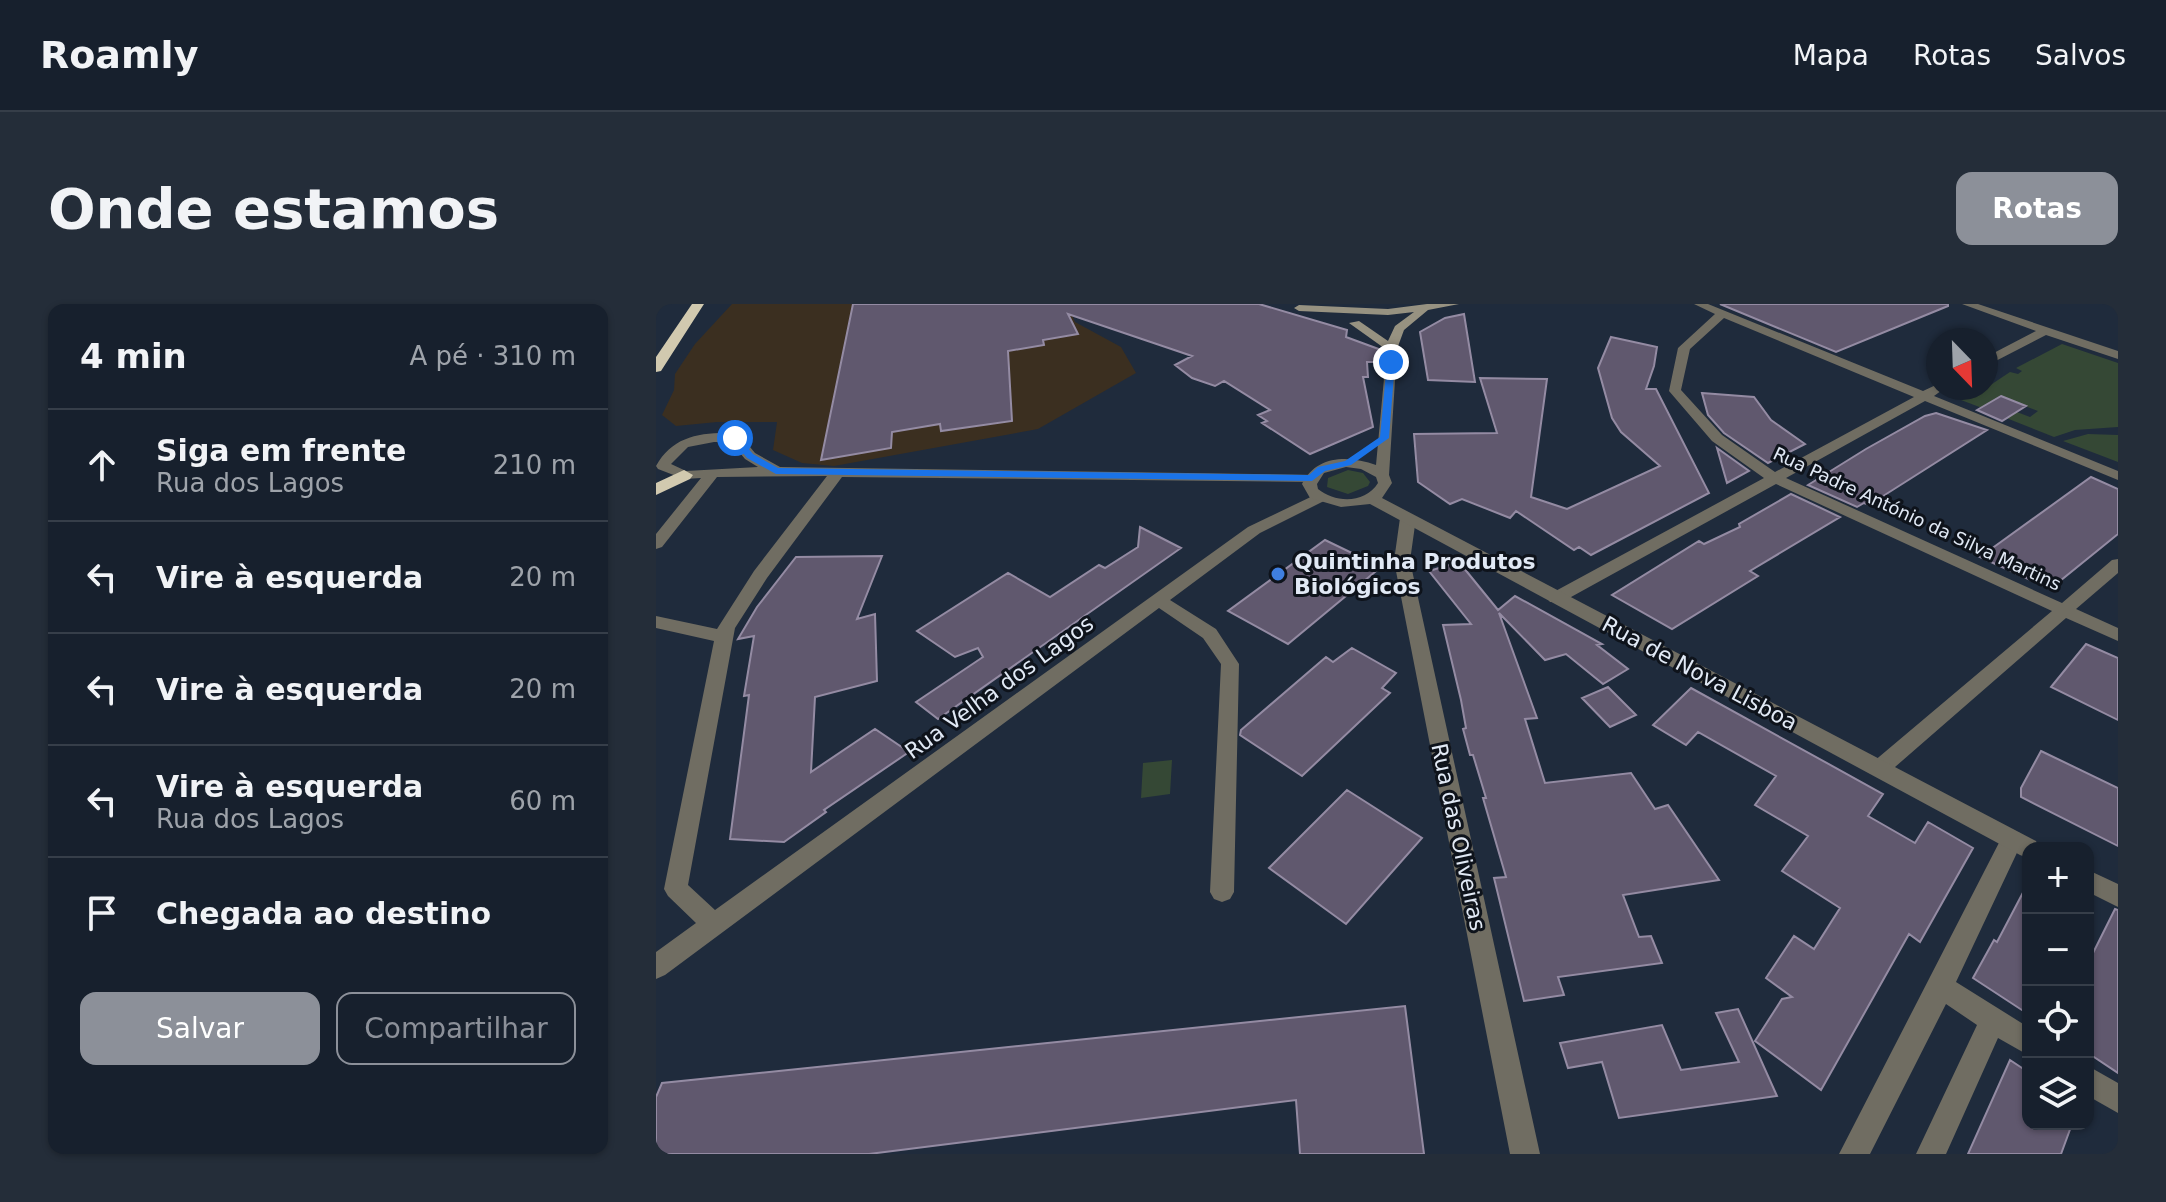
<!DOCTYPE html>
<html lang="pt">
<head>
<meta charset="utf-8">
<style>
	body { margin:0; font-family:"DejaVu Sans",sans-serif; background:#242d39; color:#f1f3f6 }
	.controls { position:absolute; right:24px; bottom:24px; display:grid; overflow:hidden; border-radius:16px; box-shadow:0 2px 6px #0004 }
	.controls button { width:72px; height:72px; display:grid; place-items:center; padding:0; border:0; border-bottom:2px solid #363e49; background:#17202d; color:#f1f3f6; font:40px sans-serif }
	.compass { position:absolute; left:1270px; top:24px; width:72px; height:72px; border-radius:50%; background:#17202d; box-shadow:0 2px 6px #0004; rotate:157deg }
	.stop { position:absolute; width:24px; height:24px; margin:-18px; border:6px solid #1a73e8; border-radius:50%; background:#fff }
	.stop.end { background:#1a73e8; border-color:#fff; box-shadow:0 2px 8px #0008 }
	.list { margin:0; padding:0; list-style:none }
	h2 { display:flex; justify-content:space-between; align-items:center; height:104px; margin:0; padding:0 32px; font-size:34px }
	h2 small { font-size:26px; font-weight:400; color:#9ea3aa }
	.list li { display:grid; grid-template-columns:52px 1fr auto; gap:24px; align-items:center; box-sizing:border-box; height:112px; padding:0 32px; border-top:2px solid #363e49 }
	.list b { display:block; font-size:30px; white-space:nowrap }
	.list p { margin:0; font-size:26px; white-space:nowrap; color:#9ea3aa }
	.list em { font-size:26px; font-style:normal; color:#9ea3aa }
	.actions { display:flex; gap:16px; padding:24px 32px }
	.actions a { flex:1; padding:18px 0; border:2px solid #8c9099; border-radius:16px; text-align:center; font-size:28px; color:#8c9099 }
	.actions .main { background:#8c9099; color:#fff }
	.icon { flex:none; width:44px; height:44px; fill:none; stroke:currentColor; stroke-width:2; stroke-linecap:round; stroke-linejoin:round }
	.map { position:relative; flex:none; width:1462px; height:850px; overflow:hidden; border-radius:16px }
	header { display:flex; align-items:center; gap:48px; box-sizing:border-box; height:112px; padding:0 40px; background:#17202d; border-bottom:2px solid #363e49 }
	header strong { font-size:38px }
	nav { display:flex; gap:44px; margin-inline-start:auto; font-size:28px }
	.intro { display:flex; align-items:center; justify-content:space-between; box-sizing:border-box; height:192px; padding:0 48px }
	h1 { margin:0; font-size:56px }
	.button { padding:20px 36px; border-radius:16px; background:#8c9099; color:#fff; font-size:28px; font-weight:700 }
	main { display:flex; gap:48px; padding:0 48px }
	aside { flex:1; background:#17202d; border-radius:16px; box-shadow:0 2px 6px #0004 }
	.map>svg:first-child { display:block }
</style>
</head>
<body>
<header>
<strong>Roamly</strong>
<nav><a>Mapa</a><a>Rotas</a><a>Salvos</a></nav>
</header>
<div class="intro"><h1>Onde estamos</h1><a class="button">Rotas</a></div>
<main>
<aside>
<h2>4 min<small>A pé · 310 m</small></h2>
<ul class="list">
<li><svg class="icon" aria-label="ahead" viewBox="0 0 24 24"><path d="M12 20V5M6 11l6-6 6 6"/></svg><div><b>Siga em frente</b><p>Rua dos Lagos</p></div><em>210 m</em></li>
<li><svg class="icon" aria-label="left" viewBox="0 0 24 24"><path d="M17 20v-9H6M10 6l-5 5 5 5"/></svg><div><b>Vire à esquerda</b></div><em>20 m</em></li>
<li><svg class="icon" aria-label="left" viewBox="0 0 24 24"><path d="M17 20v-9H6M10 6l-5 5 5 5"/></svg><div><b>Vire à esquerda</b></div><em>20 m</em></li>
<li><svg class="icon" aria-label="left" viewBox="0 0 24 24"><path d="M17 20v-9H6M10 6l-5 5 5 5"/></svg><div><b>Vire à esquerda</b><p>Rua dos Lagos</p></div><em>60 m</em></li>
<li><svg class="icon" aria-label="arrive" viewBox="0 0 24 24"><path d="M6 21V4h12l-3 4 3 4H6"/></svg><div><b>Chegada ao destino</b></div></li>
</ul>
<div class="actions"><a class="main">Salvar</a><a>Compartilhar</a></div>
</aside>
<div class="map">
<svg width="1462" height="850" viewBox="0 0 1462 850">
	<rect width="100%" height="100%" fill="#1f2b3c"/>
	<!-- industrial -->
	<path fill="#3b2f20" d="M76 0H428L416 11 419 18 465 43 480 69 382 125 178 162 146 159 117 146 121 118H61L20 122 6 111 18 86 19 70 39 40Z"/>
	<!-- green -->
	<path fill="#354835" d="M1406 40 1462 59V123L1419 126 1398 133 1335 108 1345 102 1374 113 1382 107 1345 93 1326 104 1305 96 1330 84 1354 68 1362 70 1366 67 1360 64Z
		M1432 130 1462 131V158L1407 137Z
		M692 166 707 169 714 178 712 182 692 190 671 183 672 174Z
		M516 456 514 490 485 494 487 459Z"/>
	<!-- building -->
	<path fill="#60586e" stroke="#948ba3" stroke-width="2" d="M197 0H603L691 26 690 33 728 47 727 58H711L712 73H707L717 123 654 150 606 119 611 117 602 111 614 106 568 77 559 82 536 74 519 61 536 52 412 10 422 30 387 36 388 41 352 47 356 117 285 127 284 120 236 128 235 144 165 156Z
		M1064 0H1292V2L1180 48Z
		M808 10 819 78 772 76 764 28 789 14Z
		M955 33 1001 43 998 62 990 85H1000L1053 189 935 251 923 243 918 246 860 207 854 214 806 195 794 200 762 178 758 130 841 129 824 74 891 75 875 193 911 205 1004 162 965 128 956 114 942 64Z
		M1046 89 1098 93 1115 116 1149 140 1112 159 1068 129 1052 111Z
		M1345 92 1370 102 1346 117 1321 106Z
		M1280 109 1331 126 1213 201 1208 199 1201 203 1152 181 1210 145 1269 112Z
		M1061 144 1093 167 1071 179Z
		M1435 173 1462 185V230L1394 285 1324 253Z
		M1135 190 1184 213 1094 267 1102 272 1016 325 956 291 1043 237 1048 240 1084 223 1083 220Z
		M484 223 525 244 282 415 260 398 327 353 322 344 299 353 261 327 352 269 394 293 443 261 449 264 482 243Z
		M669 236 725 263 632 340 572 307Z
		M226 252 201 315 219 310 221 377 159 393 155 468 219 425 253 448 168 506 170 508 128 538 74 535 93 391 88 392 98 332 82 335 101 303 140 253Z
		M803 258 842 306 859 292 946 340 941 341 972 365 947 380 910 350 889 356 843 309 881 414 869 415 889 479 975 469 999 505 1012 501 1063 576 967 591 983 633 995 632 1006 659 902 673 908 691 868 697 838 574 850 573 827 494H830L817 451H814L807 425 810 424 805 396 787 321 815 320 773 267Z
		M1430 340 1462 354V416L1395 383Z
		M696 344 740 369 726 384 734 389 646 472 584 431 585 426 670 353 677 358Z
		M952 383 980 411 954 423 926 394Z
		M1035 384 1227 490 1212 512 1259 539 1272 518 1317 544 1264 638 1253 630 1165 786 1099 737 1126 695 1136 693 1110 674 1138 632 1158 645 1184 604 1126 567 1152 532 1099 501 1120 472 1042 428 1030 441 997 421Z
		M1385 447 1462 484V542L1365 493V484Z
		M691 486 766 534 690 620 613 564Z
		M1372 579V710L1317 674 1338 636 1341 638Z
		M1459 605 1462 606V769L1432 749V659Z
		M749 702 768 850H644L640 796 213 850H0V793L6 779Z
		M1082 705 1121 792 963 814 946 758 912 764 904 739 1006 721 1025 766 1083 758 1060 709Z
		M1354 756 1372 768V820H1416L1405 850H1312Z"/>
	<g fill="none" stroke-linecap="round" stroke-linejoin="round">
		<!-- minor -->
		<path fill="#706d62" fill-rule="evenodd" d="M1038 0H1052L1267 87 1282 80V84H1289L1278 92 1462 167V176L1269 97 1130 174 1406 299 1456 256 1462 255V269L1420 305 1462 324V337L1410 314 1231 470 1224 472 1217 470 1214 464 1217 458 1396 307 1120 180 906 298H894L891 294 894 290 1108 174 1056 137 1013 87 1022 44 1059 10ZM1068 14 1258 93 1119 168 1066 131 1025 86 1034 45Z
			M1306 0H1322L1462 47V55L1390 31 1330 62V53L1380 27Z
			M69 129 84 131 99 149 124 163 661 171 663 174 656 178 186 173 111 274 79 324 32 581 59 606 592 223 663 189 671 194 668 197 604 229 514 296 560 325 583 360 578 588 574 595 566 598 558 595 554 588 565 360 547 334 503 304 9 671 0 675V648L40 619 12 592 8 585 58 337 0 324V312L61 325 98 267 171 172 61 173 6 243 0 245V230L45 174 28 175 2 165 0 162C15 135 39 129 69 129ZM58 138H75L89 155 102 163 30 167 15 160 32 143Z
			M752 209 760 214 754 257 884 850H854L738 257 744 214Z
			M1356 527 1364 529 1367 536 1300 678 1372 723V751L1342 734 1290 850H1260L1321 721 1290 700 1214 850H1183L1348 529Z
			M1432 762 1462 779V809L1432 792Z"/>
		<!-- tertiary -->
		<path fill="#706d62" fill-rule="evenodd" d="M731 42 741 45 733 171 736 179 726 194 1380 537 1383 544H1372V554L1364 551 714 200 685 203 654 194 646 180C660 151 693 151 720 161ZM690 163 705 165 720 173 722 179C709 200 679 199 662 185L661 180 668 169Z
			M1432 566 1462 580V603L1432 588Z"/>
		<!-- secondary -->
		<path fill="#979281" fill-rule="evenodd" d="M771 0H803L772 6 748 26 741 45 735 49 693 19 703 17 732 37 739 22 758 8 732 11 643 7 638 4 643 1 732 5Z"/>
		<!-- motorway -->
		<path fill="#d1c9af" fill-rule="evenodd" d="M0 0H7L0 7Z
			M36 0H48L5 67 0 68V53Z
			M28 166 37 171 34 175 0 191V179Z"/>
	</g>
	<!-- route -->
	<path fill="#1a73e8" d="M735 56 739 58 733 134 695 161 669 167 656 177 120 170 91 154 75 134 82 132 97 150 122 164 653 171 662 163 689 157 724 133 731 58Z"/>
	<!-- markers -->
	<circle fill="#3f7fe0" stroke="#0e131b" stroke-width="3" cx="622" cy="270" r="8"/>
	<g text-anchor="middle" stroke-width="6" stroke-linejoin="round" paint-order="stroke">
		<!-- far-street labels -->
		<g font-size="18" fill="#e1e9f5" stroke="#0e131b">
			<text transform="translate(1261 215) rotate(25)" y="6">Rua Padre António da Silva Martins</text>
		</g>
		<!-- poi labels -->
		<g font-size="22" font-weight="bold" fill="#e1e9f5" stroke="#0e131b" text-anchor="start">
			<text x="638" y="265">Quintinha Produtos<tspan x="638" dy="25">Biológicos</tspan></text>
		</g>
		<!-- street labels -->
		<g font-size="22" fill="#e1e9f5" stroke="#0e131b">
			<text transform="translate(1044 369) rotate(28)" y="8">Rua de Nova Lisboa</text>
			<text transform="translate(343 383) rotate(-36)" y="8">Rua Velha dos Lagos</text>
			<text transform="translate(803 533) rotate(78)" y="8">Rua das Oliveiras</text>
		</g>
	</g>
</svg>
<div class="controls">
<button>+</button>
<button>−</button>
<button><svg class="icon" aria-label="locate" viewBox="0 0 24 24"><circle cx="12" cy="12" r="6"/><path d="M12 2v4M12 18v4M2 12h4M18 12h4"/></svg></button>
<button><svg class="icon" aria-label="layers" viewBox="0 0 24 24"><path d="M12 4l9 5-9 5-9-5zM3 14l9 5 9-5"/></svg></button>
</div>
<svg class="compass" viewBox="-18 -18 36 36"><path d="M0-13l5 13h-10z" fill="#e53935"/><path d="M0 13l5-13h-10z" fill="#9ea3aa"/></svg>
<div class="stop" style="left:79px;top:134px"></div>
<div class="stop end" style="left:735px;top:58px"></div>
</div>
</main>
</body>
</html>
